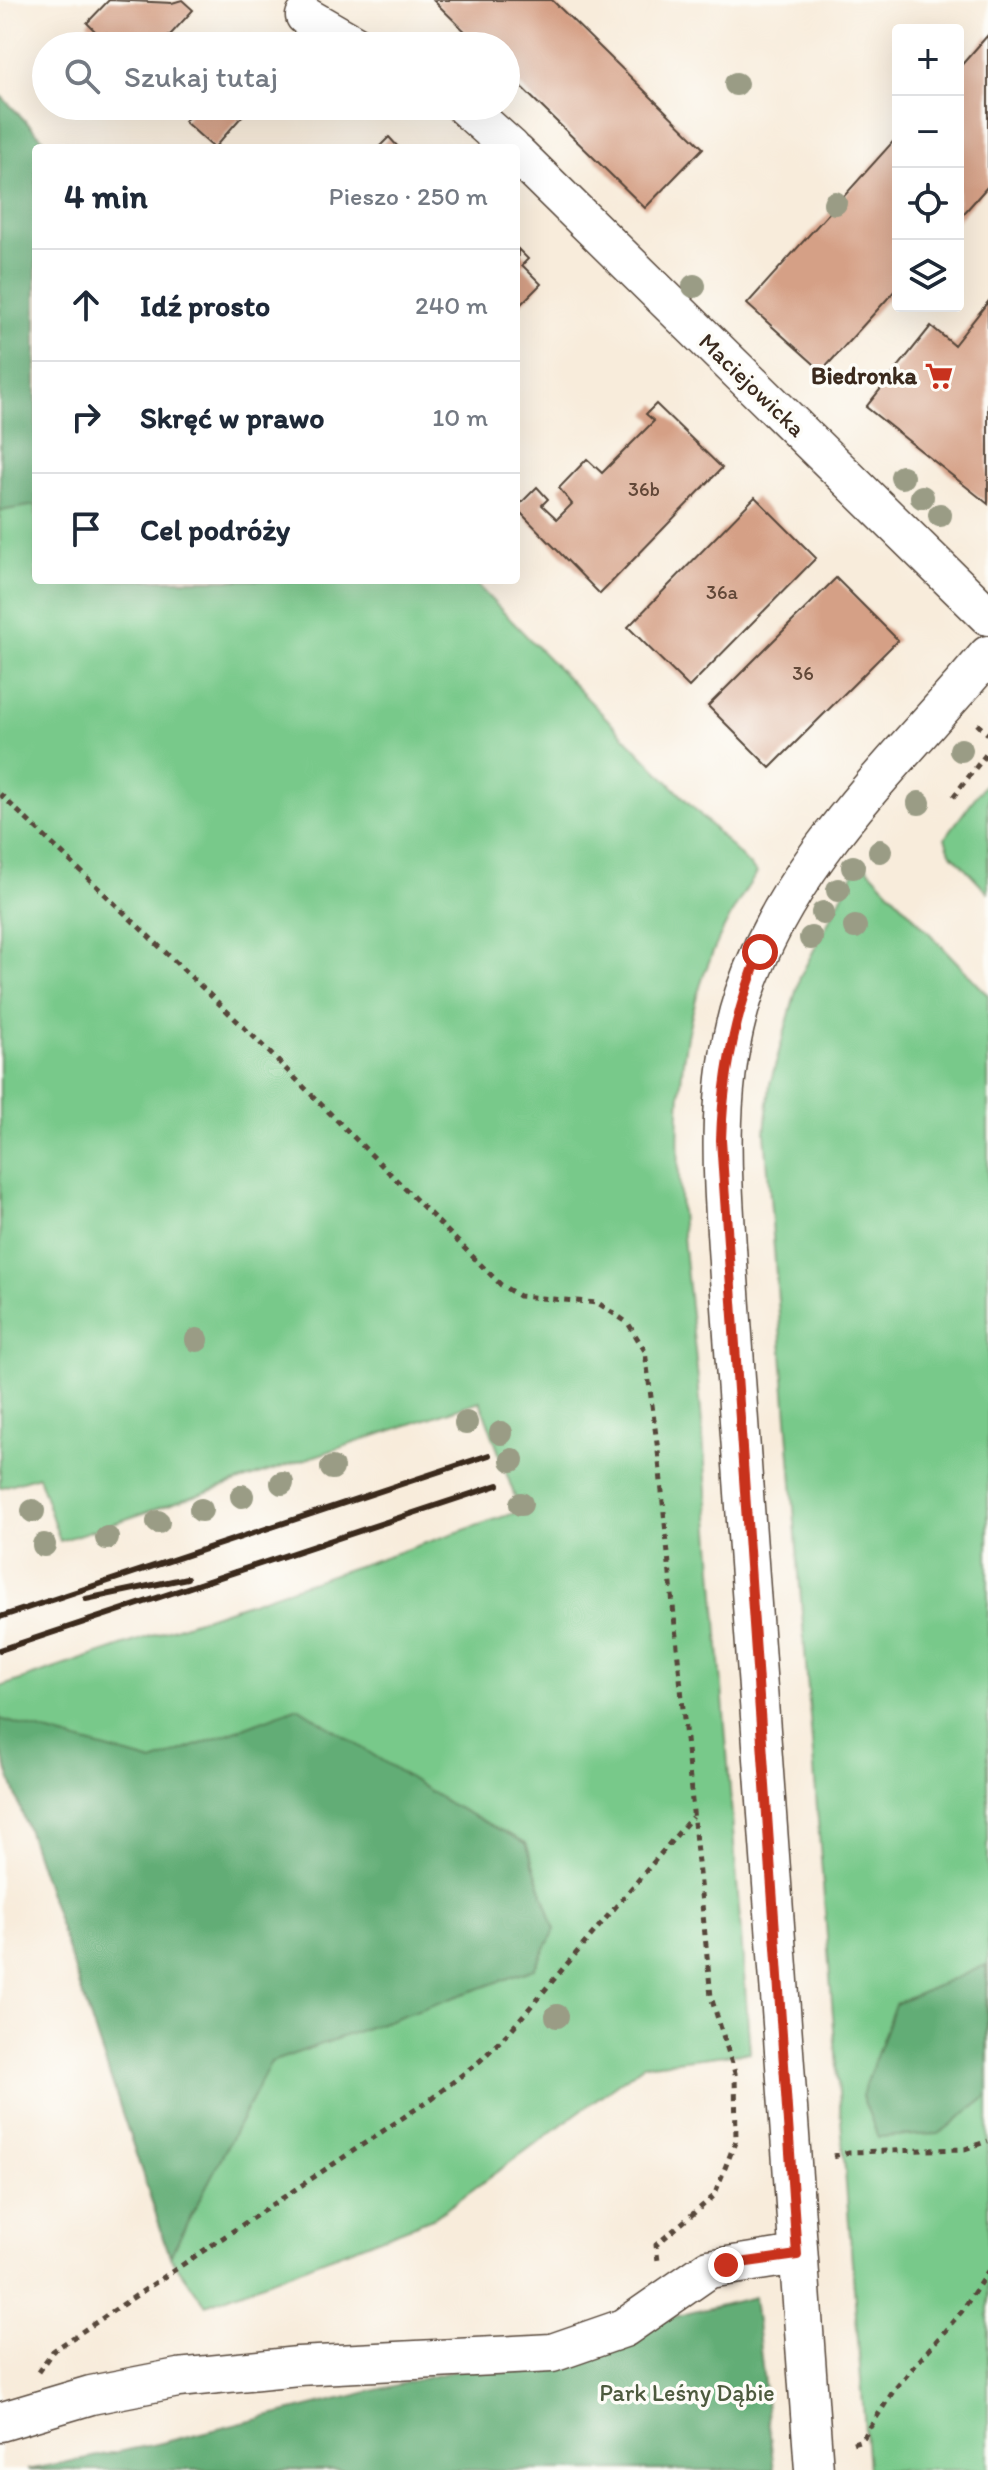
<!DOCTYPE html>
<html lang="pl">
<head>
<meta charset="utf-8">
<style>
	body { margin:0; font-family:Itim,sans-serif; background:#f2f2f3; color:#1f2937 }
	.controls { position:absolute; right:24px; top:24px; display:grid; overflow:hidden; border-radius:8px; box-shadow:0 8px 32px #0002 }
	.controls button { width:72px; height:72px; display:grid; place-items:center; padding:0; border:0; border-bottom:2px solid #e0e1e3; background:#fff; color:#1f2937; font:40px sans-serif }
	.stop { position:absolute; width:24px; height:24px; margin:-18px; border:6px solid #c8321e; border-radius:50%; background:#fff }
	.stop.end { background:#c8321e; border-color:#fff; box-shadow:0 2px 8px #0008 }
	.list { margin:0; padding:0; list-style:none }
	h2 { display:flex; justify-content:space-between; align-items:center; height:104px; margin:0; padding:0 32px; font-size:34px }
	h2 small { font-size:26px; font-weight:400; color:#747a83 }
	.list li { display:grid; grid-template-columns:52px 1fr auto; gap:24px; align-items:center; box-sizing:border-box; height:112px; padding:0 32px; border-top:2px solid #e0e1e3 }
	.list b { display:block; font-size:30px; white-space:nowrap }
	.list em { font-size:26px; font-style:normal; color:#747a83 }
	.icon { flex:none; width:44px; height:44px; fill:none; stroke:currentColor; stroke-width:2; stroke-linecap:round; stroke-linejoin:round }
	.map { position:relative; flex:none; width:988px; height:2470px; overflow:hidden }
	.search { position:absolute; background:#fff; box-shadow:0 8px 32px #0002; left:32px; top:32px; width:488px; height:88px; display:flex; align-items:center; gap:20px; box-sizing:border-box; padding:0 28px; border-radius:44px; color:#747a83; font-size:30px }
	.panel { position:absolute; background:#fff; box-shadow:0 8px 32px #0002; left:32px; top:144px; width:488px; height:440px; border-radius:8px }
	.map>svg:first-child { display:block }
</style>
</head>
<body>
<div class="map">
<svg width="988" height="2470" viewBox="0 0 988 2470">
	<rect width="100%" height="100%" fill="#fdfcf7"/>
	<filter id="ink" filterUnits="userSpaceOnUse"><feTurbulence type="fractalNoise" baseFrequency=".0125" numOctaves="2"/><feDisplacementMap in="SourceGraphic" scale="16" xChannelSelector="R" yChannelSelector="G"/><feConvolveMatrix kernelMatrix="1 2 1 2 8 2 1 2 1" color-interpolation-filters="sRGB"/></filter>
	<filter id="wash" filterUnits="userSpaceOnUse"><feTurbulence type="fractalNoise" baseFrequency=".006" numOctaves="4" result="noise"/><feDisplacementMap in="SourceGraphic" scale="32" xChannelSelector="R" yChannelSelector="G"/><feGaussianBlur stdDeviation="1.8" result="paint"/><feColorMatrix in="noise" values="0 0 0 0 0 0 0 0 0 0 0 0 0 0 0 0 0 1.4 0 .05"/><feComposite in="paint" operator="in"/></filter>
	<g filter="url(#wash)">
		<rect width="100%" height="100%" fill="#f8ecdb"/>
		<!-- green -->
		<path fill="#78c98a" stroke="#5a7a54" stroke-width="2" d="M0 95 52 148H36V580H472L757 873C714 935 687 1005 681 1081 671 1191 692 1302 701 1412 717 1626 734 1839 750 2052L643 2065 435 2217 206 2305 170 2256 0 1747V1687L520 1511 480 1401 60 1541 38 1476 0 1488Z
			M988 780V892L950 852 945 838Z
			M860 860 988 995V2470H868L765 1132 770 1084 800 977Z"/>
		<!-- forest -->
		<path fill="#62ad76" stroke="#4e6c4a" stroke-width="2" d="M0 95 52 148H36V505L0 511Z
			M298 1707 450 1804 526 1843 555 1930 534 1969 271 2062 170 2256 0 1747V1719L153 1762Z
			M986 1965 988 2096 939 2134 878 2137 862 2096 895 2004Z
			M754 2297 774 2470H27L157 2444Z"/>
		<g id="blocks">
			<!-- building -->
			<path fill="#d5a086" d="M109 0 172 3 182 0 193 10 160 46H121L107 33 102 38 87 23Z
				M433 0H552L703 148 645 208 506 72V46H480Z
				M988 35V186L958 220V69Z
				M177 106H251L214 148 184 121 189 117Z
				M898 136V287L822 371 747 304Z
				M389 137 399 148H378Z
				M518 249 528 259 522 265 541 284 516 309Z
				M988 302V504L866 407 931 326 954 345Z
				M656 404 722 468 600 594 516 508 537 487 548 499 542 505 557 519 572 504 559 488 587 459 602 473 654 421 646 414Z
				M755 497 816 558 689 687 628 627Z
				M836 578 898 640 770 768 708 706Z"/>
		</g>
	</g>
	<g filter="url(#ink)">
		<use href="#blocks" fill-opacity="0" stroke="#57473a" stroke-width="2"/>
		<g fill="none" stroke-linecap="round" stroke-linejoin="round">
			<defs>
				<path id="minor" d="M305 16 357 46
					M464 106 511 148
					M516 153 988 616
					M0 2422 91 2395 178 2378 298 2366 552 2353 624 2328 709 2269 797 2255
					M814 2470C789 2149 767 1828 745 1507 739 1431 735 1354 729 1278 723 1182 713 1087 744 994 789 859 899 761 988 655"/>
			</defs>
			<!-- minor casing -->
			<use href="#minor" stroke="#57473a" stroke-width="41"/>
			<!-- path -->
			<path stroke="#57473a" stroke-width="5" stroke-dasharray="6 6" stroke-linecap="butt" d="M977 724 988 734
				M0 794 255 1038 501 1285 519 1296 598 1303 628 1323 645 1351 658 1451 711 1997 735 2073 736 2140 714 2196 656 2245 658 2261
				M953 797 988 752
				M833 2156 849 2152 965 2149 988 2141
				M38 2372 53 2351 431 2099 481 2060 510 2031 692 1817
				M853 2443 862 2440 894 2390 962 2311 988 2271"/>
			<!-- minor -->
			<use href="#minor" stroke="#fff" stroke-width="38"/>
			<!-- rail -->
			<path stroke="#3b2a1e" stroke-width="6" d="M86 1599 187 1578
				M0 1617 489 1455
				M0 1650 498 1485"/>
		</g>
		<!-- trees -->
		<g fill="#9a9c85">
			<circle cx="736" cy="84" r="12"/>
			<circle cx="835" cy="203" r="12"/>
			<circle cx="694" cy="286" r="12"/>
			<circle cx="902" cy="477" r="12"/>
			<circle cx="922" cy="497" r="12"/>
			<circle cx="940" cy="515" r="12"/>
			<circle cx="961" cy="750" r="12"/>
			<circle cx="919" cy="803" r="12"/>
			<circle cx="880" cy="851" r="12"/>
			<circle cx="853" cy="867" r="12"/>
			<circle cx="838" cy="890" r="12"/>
			<circle cx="823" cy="913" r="12"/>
			<circle cx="855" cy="927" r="12"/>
			<circle cx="811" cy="938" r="12"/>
			<circle cx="197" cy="1340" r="12"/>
			<circle cx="466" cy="1423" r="12"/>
			<circle cx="501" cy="1433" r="12"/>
			<circle cx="512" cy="1460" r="12"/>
			<circle cx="332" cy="1468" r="12"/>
			<circle cx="282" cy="1483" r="12"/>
			<circle cx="242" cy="1496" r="12"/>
			<circle cx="521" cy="1504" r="12"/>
			<circle cx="201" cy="1510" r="12"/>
			<circle cx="33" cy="1511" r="12"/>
			<circle cx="158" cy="1522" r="12"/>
			<circle cx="107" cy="1538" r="12"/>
			<circle cx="44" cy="1545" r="12"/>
			<circle cx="557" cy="2016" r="12"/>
		</g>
	</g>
	<g fill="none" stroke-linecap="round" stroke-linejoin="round" filter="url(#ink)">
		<!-- route -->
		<path stroke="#c8321e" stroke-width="10" d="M726 2265 797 2255 721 1140C723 1075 735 1013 760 952"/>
	</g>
	<!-- icons -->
	<defs>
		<symbol id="supermarket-bare" viewBox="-9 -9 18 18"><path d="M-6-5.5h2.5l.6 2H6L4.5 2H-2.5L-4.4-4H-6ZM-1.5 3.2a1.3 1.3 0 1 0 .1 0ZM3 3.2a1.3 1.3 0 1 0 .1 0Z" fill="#c8321e" stroke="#fdfcf7" stroke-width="2.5" paint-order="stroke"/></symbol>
	</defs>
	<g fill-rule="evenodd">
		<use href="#supermarket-bare" x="919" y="356" width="40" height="40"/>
	</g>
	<g text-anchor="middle" stroke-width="7" stroke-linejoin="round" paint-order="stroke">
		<!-- number labels -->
		<g font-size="20" fill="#624838">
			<text x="644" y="496">36b</text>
			<text x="722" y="599">36a</text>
			<text x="803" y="680">36</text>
		</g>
		<!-- poi labels -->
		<g font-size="24" font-weight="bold" fill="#3b2a1e" stroke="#fdfcf7" text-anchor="end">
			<text x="917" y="384">Biedronka</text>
		</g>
		<!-- street labels -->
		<g font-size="24" fill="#3b2a1e" stroke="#fdfcf7">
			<text transform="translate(752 385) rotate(44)" y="8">Maciejowicka</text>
		</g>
		<!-- park labels -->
		<g font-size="24" fill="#4d5a3e" stroke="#fdfcf7">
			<text x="687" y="2401">Park Leśny Dąbie</text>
		</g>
	</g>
</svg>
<div class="controls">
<button>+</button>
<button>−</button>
<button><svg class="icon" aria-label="locate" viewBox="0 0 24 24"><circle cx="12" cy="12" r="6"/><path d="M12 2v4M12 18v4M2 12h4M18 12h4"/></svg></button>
<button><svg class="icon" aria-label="layers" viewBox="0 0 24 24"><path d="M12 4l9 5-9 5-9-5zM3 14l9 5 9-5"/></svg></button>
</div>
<div class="stop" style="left:760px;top:952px"></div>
<div class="stop end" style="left:726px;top:2265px"></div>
<div class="search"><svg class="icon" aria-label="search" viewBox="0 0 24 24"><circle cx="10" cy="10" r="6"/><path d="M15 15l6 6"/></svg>Szukaj tutaj</div>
<section class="panel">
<h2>4 min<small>Pieszo · 250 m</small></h2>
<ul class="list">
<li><svg class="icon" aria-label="ahead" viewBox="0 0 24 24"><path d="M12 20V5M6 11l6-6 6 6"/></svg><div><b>Idź prosto</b></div><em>240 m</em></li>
<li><svg class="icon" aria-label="right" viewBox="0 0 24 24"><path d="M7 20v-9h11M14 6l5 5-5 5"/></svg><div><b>Skręć w prawo</b></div><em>10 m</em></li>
<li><svg class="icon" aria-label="arrive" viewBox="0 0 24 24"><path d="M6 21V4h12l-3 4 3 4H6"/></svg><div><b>Cel podróży</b></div></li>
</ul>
</section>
</div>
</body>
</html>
